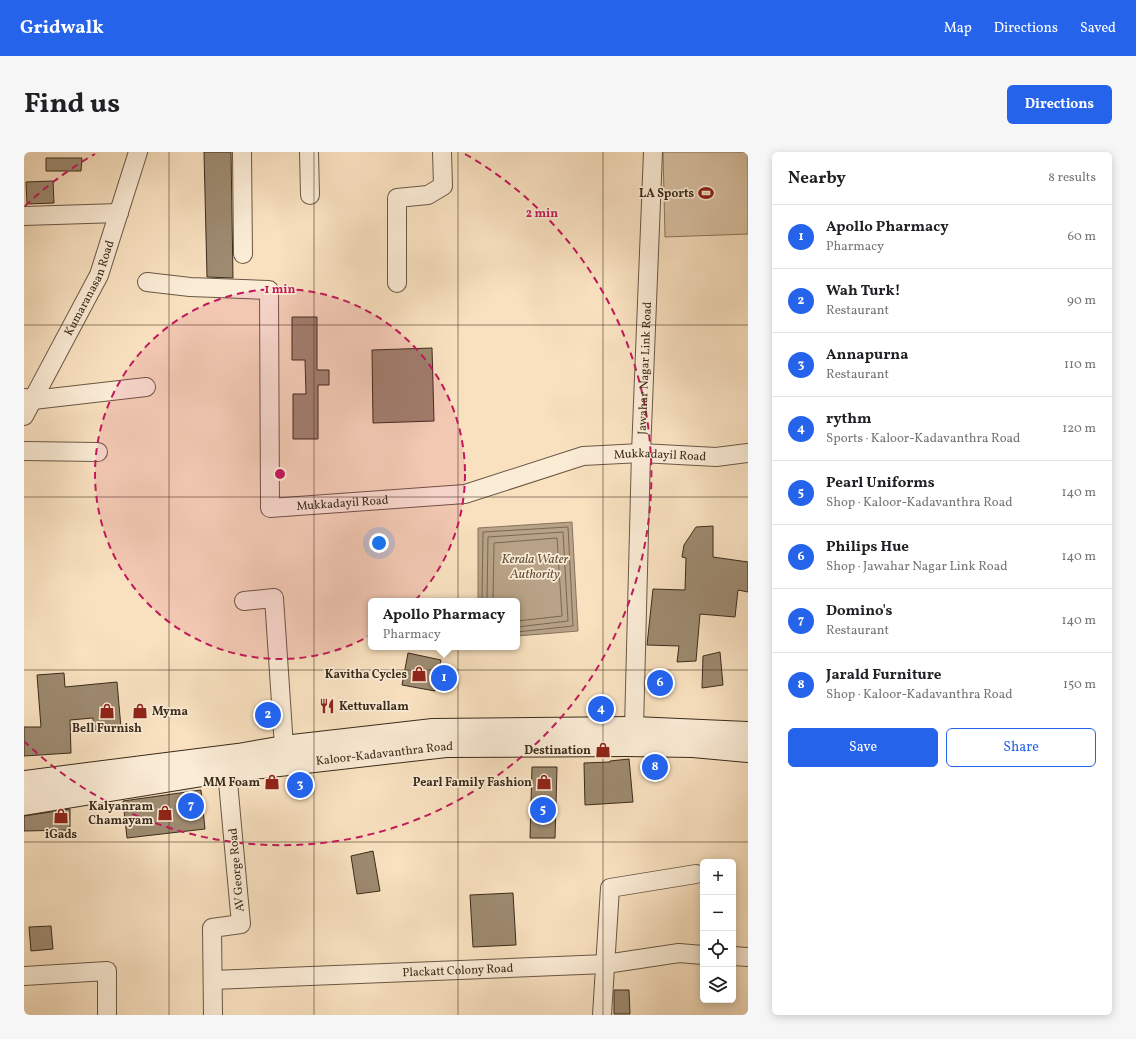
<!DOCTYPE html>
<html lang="en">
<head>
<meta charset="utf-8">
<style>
	body { margin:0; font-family:Vollkorn,serif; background:#f6f6f6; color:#202124 }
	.controls { position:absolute; right:12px; bottom:12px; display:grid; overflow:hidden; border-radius:6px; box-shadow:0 2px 10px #0003 }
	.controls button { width:36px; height:36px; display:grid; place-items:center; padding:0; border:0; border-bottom:1px solid #e0e0e0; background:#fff; color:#202124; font:20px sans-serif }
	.you { position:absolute; left:355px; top:391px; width:14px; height:14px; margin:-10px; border:3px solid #fff; border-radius:50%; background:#1a73e8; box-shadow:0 0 0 6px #1a73e833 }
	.badge { display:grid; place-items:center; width:26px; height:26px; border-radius:50%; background:#2563eb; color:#fff; font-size:13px; font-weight:700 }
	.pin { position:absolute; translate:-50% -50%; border:2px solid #fff; box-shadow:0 1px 4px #0006 }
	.popup { position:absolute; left:344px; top:446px; width:152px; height:52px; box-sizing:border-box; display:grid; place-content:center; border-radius:6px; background:#fff; filter:drop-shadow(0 1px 3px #0005); font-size:13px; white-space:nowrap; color:#757577 }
	.popup b { font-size:15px; color:#202124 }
	.popup::after { content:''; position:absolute; left:50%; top:100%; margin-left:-8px; border:8px solid transparent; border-top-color:#fff }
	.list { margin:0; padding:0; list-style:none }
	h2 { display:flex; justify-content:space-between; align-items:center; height:52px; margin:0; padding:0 16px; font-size:17px }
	h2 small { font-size:13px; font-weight:400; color:#757577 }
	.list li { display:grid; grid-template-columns:26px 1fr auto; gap:12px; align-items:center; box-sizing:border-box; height:64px; padding:0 16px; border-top:1px solid #e0e0e0 }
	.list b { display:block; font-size:15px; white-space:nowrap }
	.list p { margin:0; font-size:13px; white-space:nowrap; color:#757577 }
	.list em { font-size:13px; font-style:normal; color:#757577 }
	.actions { display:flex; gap:8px; padding:12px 16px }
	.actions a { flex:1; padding:9px 0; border:1px solid #2563eb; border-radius:6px; text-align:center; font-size:14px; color:#2563eb }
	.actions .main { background:#2563eb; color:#fff }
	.icon { flex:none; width:22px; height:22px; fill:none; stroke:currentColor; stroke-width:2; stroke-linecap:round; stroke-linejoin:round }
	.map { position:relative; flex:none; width:724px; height:863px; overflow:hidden; border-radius:6px }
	header { display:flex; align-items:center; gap:24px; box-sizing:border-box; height:56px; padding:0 20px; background:#2563eb; color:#fff }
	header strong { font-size:19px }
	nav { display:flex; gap:22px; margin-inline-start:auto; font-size:14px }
	.intro { display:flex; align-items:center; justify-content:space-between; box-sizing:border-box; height:96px; padding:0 24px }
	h1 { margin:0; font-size:28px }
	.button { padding:10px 18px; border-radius:6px; background:#2563eb; color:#fff; font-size:14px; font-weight:700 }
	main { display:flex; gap:24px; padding:0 24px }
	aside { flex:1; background:#fff; border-radius:6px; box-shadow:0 2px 10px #0003 }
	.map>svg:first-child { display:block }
</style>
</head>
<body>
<header>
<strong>Gridwalk</strong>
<nav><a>Map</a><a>Directions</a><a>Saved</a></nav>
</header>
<div class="intro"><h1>Find us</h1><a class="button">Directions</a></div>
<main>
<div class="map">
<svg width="724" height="863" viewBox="0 0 724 863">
	<rect width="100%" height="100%" fill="#f9e1c0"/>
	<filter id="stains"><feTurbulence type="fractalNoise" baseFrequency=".005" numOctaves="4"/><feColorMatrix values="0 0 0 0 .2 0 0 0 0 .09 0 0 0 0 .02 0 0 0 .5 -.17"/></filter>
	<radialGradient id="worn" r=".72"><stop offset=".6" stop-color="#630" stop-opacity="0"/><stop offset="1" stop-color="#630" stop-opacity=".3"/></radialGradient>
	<!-- green -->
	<path fill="#d9c2a4" stroke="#8a765f" d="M639 0H724V82L641 85Z"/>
	<!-- water -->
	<path fill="#b8a388" stroke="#86735c" d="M548 370 554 479 493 484V449H454V376Z"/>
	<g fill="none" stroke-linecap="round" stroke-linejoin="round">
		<!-- shore -->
		<path stroke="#796751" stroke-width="1" d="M458 449 459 380 544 375 549 474 493 480
			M463 449 464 385 539 380 544 469 493 475
			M469 449 470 391 533 386 538 464 493 469"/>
	</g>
	<!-- building -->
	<path fill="#9d8a70" stroke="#3a2b1a" d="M180 0H207L209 126 183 125Z
		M22 6H58L57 19H22Z
		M29 29 30 51 3 52 2 30Z
		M268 165H293V218H305V233H294V287H269V242H282L281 208H268Z
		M408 196 410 269 349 271 348 198Z
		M689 374V405L724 410V440L714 438 711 465 676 462 672 509 653 510 655 494 623 493 629 437 661 438 662 406 658 405 660 393 672 375Z
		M696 500 699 533 678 536 679 504Z
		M384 501 417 508 411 539 378 533Z
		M40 521 41 535 93 530 97 576 70 578 69 566 46 568 47 601 0 604V575H17L13 523Z
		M605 607 609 650 561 653 560 611 586 610V609Z
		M508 615H533L531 686H506Z
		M177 638 181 677 103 686 99 649Z
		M46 657V678L0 679V664Z
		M349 699 356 739 333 742 327 704Z
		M489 741 492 793 449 795 446 743Z
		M27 774 29 797 7 799 5 775Z
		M590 838H605L606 862H590Z"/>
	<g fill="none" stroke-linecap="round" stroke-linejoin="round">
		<defs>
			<g id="minor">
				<path d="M218 0 219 102"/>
				<path d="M285 0 286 43"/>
				<path d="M0 64 95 61"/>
				<path id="s1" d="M123 130 166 135 245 138 246 356 441 342 559 304 617 301 692 305 724 301"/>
				<path d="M373 131V46L404 43 419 34 418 0"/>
				<path d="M1 246 9 248 122 235"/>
				<path id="s2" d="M0 264 75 123 114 0"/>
				<path d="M0 299 74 300"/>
				<path d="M220 449 250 446 260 595"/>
				<path id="s3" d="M610 576 617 301 629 0"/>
				<path d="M709 804 724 805"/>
				<path d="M0 824 83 819V863"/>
				<path id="s4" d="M189 828 582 812 655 801 679 803"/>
				<path d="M189 863 188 776 217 772 203 619"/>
				<path d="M578 863 586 736 672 722"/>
			</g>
			<g id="secondary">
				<path d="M0 630 214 603 260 595 409 578 610 576 724 581"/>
				<path id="s5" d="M0 652 203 619 422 594 603 593 669 594 724 599"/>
			</g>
		</defs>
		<!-- minor casing -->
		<use href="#minor" stroke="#6a5844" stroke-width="20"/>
		<!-- secondary casing -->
		<use href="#secondary" stroke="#3a2b1a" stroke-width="24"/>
		<!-- minor -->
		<use href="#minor" stroke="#fbecd6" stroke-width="18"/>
		<!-- secondary -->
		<use href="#secondary" stroke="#fbecd6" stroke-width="22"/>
	</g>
	<!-- grid -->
	<path fill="none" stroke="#3a2b1a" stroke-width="1" stroke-opacity="0.55" d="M145 0V863M290 0V863M434 0V863M579 0V863M0 173H724M0 345H724M0 518H724M0 690H724"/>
	<!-- distance rings -->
	<circle cx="256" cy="322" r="185" fill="#c2185b" fill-opacity=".12"/>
	<g fill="none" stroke="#c2185b" stroke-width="2" stroke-dasharray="7 5">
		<circle cx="256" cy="322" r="185"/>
		<path d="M1 54A370 370 0 0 1 71 2M441 2A370 370 0 1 1 1 590"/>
	</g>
	<!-- icons -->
	<defs>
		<symbol id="stadium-bare" viewBox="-9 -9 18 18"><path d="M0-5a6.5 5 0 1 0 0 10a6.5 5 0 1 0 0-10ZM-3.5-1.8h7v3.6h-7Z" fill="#8f2418" stroke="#fbecd6" stroke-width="2.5" paint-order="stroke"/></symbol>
		<symbol id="shop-bare" viewBox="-9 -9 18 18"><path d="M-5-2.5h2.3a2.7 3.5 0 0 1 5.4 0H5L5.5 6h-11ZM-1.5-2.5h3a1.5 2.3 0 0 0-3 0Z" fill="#8f2418" stroke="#fbecd6" stroke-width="2.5" paint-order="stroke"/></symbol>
		<symbol id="restaurant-bare" viewBox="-9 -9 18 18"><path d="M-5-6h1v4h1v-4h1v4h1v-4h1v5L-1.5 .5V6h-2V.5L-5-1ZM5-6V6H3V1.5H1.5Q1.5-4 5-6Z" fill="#8f2418" stroke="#fbecd6" stroke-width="2.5" paint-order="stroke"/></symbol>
	</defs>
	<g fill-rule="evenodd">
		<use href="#stadium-bare" x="671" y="30" width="22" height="22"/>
		<use href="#shop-bare" x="384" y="511" width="22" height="22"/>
		<use href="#restaurant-bare" x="292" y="543" width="22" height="22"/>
		<use href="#shop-bare" x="72" y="548" width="22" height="22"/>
		<use href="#shop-bare" x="105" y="548" width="22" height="22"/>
		<use href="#shop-bare" x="568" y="587" width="22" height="22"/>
		<use href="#shop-bare" x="237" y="619" width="22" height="22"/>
		<use href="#shop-bare" x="509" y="619" width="22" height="22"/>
		<use href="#shop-bare" x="130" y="650" width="22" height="22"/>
		<use href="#shop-bare" x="26" y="653" width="22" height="22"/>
	</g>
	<g text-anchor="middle" stroke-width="3.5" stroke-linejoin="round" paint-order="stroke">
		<!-- poi labels -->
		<g font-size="12" font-weight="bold" fill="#3a2b1a" stroke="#fbecd6" text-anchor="end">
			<text x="670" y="45">LA Sports</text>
			<text x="383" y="526">Kavitha Cycles</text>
			<text x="315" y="558" text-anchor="start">Kettuvallam</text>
			<text x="128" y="563" text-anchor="start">Myma</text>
			<text x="83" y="580" text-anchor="middle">Bell Furnish</text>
			<text x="567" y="602">Destination</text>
			<text x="236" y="634">MM Foam</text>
			<text x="508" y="634">Pearl Family Fashion</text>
			<text x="129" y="658">Kalyanram<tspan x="129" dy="14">Chamayam</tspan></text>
			<text x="37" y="686" text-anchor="middle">iGads</text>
		</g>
		<!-- street labels -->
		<g font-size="12" fill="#3a2b1a" stroke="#fbecd6">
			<text dy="4" stroke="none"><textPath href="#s2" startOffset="144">Kumaranasan Road</textPath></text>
			<text dy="4" stroke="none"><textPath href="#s3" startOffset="360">Jawahar Nagar Link Road</textPath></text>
			<text dy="4" stroke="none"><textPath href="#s1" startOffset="737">Mukkadayil Road</textPath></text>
			<text dy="4" stroke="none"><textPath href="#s1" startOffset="413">Mukkadayil Road</textPath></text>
			<text dy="4" stroke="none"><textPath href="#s5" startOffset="364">Kaloor-Kadavanthra Road</textPath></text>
			<text transform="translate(212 718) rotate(-95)" y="4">AV George Road</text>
			<text dy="4" stroke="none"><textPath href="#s4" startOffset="245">Plackatt Colony Road</textPath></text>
		</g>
		<!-- water labels -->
		<g font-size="13" font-style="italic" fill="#604f3b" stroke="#fbecd6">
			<text x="511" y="411">Kerala Water<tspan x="511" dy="15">Authority</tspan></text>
		</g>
	</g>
	<circle cx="256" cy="322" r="6" fill="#c2185b" stroke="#fbecd6" stroke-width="2"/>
	<g font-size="12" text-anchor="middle" font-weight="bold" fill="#c2185b" stroke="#fbecd6" stroke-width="3.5" stroke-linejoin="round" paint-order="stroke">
		<text x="518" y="65">2 min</text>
		<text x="256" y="141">1 min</text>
	</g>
	<rect width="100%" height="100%" filter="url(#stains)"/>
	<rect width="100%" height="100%" fill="url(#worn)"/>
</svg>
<div class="controls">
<button>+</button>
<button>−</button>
<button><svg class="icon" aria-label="locate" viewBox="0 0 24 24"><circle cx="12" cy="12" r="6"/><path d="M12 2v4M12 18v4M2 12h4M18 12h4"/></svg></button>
<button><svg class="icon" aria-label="layers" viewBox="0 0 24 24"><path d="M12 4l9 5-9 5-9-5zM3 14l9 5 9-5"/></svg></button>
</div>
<div class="you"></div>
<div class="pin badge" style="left:420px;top:526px">1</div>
<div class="popup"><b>Apollo Pharmacy</b>Pharmacy</div>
<div class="pin badge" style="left:244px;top:563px">2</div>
<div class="pin badge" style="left:276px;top:633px">3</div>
<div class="pin badge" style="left:577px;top:557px">4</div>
<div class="pin badge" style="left:519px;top:658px">5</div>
<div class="pin badge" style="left:636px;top:531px">6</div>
<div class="pin badge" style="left:167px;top:654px">7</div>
<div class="pin badge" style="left:631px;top:615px">8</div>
</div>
<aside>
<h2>Nearby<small>8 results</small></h2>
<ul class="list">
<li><span class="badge">1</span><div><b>Apollo Pharmacy</b><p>Pharmacy</p></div><em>60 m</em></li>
<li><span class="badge">2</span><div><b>Wah Turk!</b><p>Restaurant</p></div><em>90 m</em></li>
<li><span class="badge">3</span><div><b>Annapurna</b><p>Restaurant</p></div><em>110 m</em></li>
<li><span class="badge">4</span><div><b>rythm</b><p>Sports · Kaloor-Kadavanthra Road</p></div><em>120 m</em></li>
<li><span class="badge">5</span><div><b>Pearl Uniforms</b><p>Shop · Kaloor-Kadavanthra Road</p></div><em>140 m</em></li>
<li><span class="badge">6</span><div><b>Philips Hue</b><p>Shop · Jawahar Nagar Link Road</p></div><em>140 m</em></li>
<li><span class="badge">7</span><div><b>Domino's</b><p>Restaurant</p></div><em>140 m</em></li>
<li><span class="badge">8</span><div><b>Jarald Furniture</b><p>Shop · Kaloor-Kadavanthra Road</p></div><em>150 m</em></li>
</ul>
<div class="actions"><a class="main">Save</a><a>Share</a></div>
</aside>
</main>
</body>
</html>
